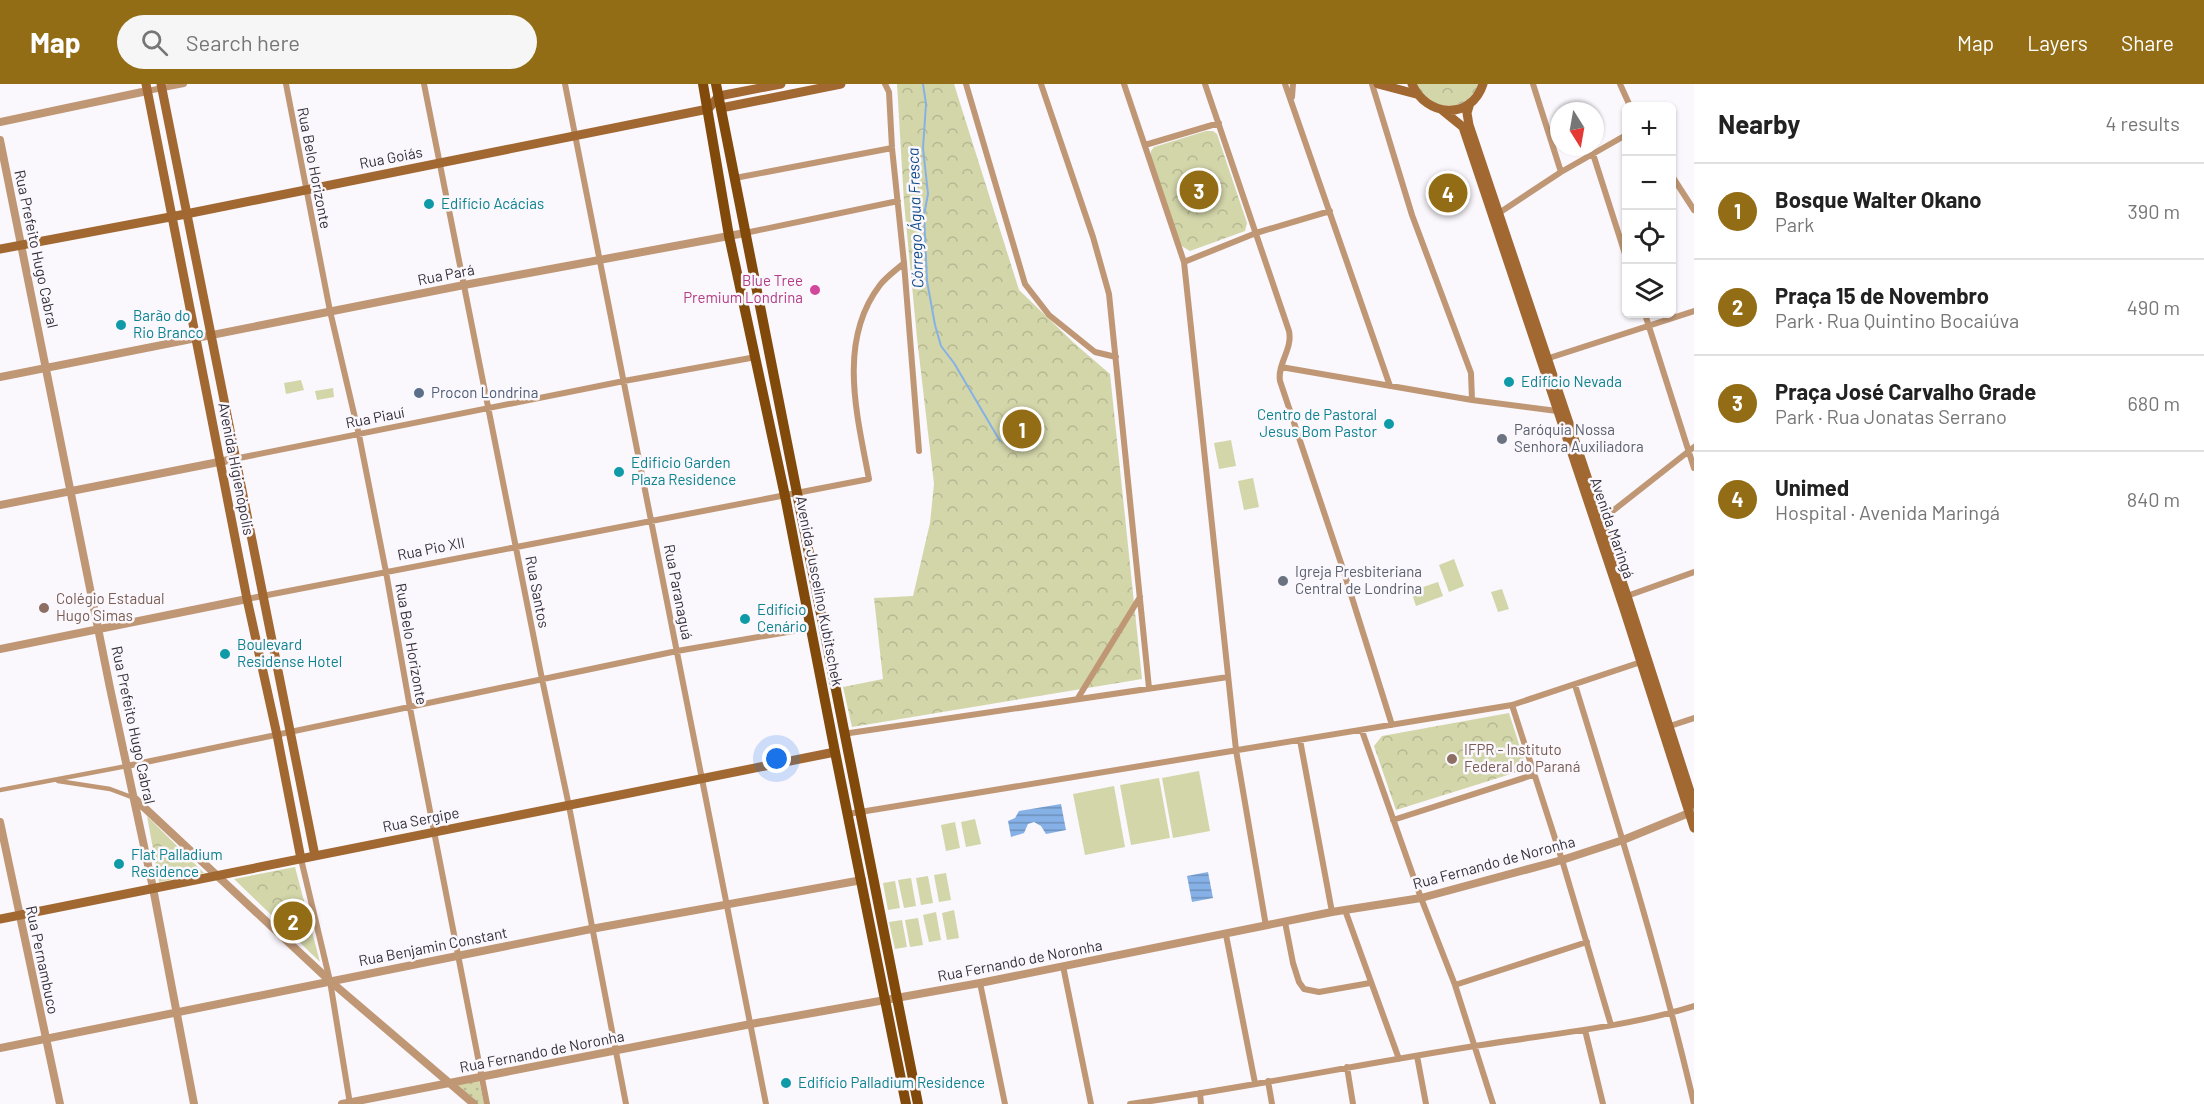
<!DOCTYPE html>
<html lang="en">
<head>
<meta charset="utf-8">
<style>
	body { margin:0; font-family:Barlow,sans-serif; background:#f6f6f6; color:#222 }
	.controls { position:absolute; right:18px; top:18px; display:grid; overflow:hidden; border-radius:9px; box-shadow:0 2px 4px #0004 }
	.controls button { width:54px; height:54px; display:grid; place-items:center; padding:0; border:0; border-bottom:2px solid #e0e0e0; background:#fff; color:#222; font:30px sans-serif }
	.compass { position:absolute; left:1550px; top:18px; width:54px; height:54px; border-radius:50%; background:#fff; box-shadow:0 2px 4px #0004; rotate:169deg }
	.you { position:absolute; left:777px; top:675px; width:21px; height:21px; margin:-15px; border:4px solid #fff; border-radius:50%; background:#1a73e8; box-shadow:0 0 0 9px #1a73e833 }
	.badge { display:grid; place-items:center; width:39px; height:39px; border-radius:50%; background:#926d15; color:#fff; font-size:20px; font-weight:700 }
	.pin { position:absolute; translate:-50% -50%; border:3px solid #fff; box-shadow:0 2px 6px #0006 }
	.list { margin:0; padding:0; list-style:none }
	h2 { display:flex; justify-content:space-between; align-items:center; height:78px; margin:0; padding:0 24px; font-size:26px }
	h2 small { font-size:20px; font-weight:400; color:#767676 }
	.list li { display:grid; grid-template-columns:39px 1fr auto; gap:18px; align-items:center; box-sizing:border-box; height:96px; padding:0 24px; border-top:2px solid #e0e0e0 }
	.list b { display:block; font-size:22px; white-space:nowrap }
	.list p { margin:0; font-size:20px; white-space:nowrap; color:#767676 }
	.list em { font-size:20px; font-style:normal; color:#767676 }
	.icon { flex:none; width:33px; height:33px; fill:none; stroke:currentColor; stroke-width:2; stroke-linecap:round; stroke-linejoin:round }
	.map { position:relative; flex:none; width:1694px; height:1020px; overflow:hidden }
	header { display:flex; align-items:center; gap:36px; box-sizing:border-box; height:84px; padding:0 30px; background:#926d15; color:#fff }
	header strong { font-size:28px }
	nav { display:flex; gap:33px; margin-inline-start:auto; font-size:21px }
	.search { width:420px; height:54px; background:#f6f6f6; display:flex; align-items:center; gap:15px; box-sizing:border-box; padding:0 21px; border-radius:33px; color:#767676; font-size:22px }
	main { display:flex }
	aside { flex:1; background:#fff }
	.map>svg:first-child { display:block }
</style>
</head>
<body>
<header>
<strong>Map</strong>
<div class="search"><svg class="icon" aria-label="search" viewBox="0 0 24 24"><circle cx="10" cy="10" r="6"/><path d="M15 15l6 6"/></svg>Search here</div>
<nav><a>Map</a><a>Layers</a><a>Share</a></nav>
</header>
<main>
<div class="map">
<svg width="1694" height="1020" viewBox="0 0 1694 1020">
	<defs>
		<pattern id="grass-dots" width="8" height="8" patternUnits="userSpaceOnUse" patternTransform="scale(1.5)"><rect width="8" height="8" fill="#d3d6a9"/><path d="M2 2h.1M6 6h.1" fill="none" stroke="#b6b892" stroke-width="1.8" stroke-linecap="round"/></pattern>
		<pattern id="forest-crowns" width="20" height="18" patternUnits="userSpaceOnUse" patternTransform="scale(1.5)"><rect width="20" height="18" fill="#d3d6a9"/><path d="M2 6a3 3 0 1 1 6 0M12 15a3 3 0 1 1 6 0" fill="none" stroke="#b6b892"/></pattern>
		<pattern id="water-rules" width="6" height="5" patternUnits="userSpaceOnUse" patternTransform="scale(1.5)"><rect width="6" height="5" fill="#86b1e6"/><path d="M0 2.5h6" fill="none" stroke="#6e90bb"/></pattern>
	</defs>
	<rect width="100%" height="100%" fill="#faf7fd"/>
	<!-- grass -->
	<path fill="url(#grass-dots)" d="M479 996 484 1020H478L456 999Z"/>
	<!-- forest -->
	<path fill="url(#forest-crowns)" d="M897 0H954L1019 206 1074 259 1110 290 1142 595 852 643 843 603 883 595 874 514 913 512 930 439 934 400 917 254 904 118Z
		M1416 0H1480C1471 17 1456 27 1436 19 1432 17 1427 16 1423 13 1420 9 1418 4 1416 0Z
		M1206 47H1213L1217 50 1247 139 1245 147 1190 167 1180 161 1151 73V67L1154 63Z
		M1509 629 1527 685 1396 726 1374 662 1382 652Z
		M147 732 204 789 159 798Z
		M295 783 320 878 234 795Z"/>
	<!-- pitch -->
	<path fill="#d3d6a9" d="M301 296 304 306 286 310 284 299Z
		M333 304 334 313 317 316 315 307Z
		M1231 356 1236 382 1219 385 1214 359Z
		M1253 394 1259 423 1244 426 1238 397Z
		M1454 475 1464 502 1449 508 1439 481Z
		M1438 498 1443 512 1416 522 1411 507Z
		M1502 505 1509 525 1498 528 1491 508Z
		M1199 687 1210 747 1173 754 1162 694Z
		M1159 694 1170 754 1131 761 1120 701Z
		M1114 702 1125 763 1085 771 1073 710Z
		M975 735 981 760 966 763 961 738Z
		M955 738 960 764 946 767 941 741Z
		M946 789 951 816 939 818 934 791Z
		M928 792 933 819 921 821 916 794Z
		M911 794 916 822 904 824 898 796Z
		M895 797 900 824 888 826 883 799Z
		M954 826 959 854 947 856 942 829Z
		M936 828 941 856 929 858 923 831Z
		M918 834 923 861 910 863 905 836Z
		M902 836 907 863 895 865 889 838Z"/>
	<!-- water -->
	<path fill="url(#water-rules)" d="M1061 720 1066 746 1046 750 1041 742 1034 738 1028 740 1024 749 1011 753 1008 737 1015 734 1019 727Z
		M1208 788 1213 814 1192 818 1187 792Z"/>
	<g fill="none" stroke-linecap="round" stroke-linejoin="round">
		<!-- stream -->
		<path stroke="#86b1e6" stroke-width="2" d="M923 0 926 20 923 64 928 110 924 131 927 197 935 241 941 262 954 279 1000 357"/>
		<!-- pedestrian -->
		<path stroke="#bf9775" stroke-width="4.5" d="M58 697 110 705 134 714
			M0 706 127 682"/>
		<!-- minor -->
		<path stroke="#bf9775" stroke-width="6" d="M286 0 330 227 359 351 386 488 410 624 487 1020
			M424 0 542 595 569 722 626 1020
			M565 0 766 1020
			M885 0 889 8 892 64 904 179 919 367
			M966 0 1025 200 1049 231 1095 268 1116 273
			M1041 0 1093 153 1109 210 1149 604
			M1124 0 1184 178 1236 666 1266 842
			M1205 0 1289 247C1293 265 1277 280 1280 297L1342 482 1392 641
			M1285 0 1390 302
			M1372 0 1412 131 1471 289 1472 316
			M1533 0 1561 88
			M1620 0 1630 22
			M147 7 184 0
			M1292 13 1293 0
			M1145 61 1219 39
			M1593 70 1626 173
			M1672 92 1694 126
			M735 94 892 64
			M1499 129 1561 88 1626 51
			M745 149 898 117
			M1184 178 1256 149 1330 127
			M1645 230 1694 384
			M1546 275 1694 227
			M1281 283 1472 316 1557 327
			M234 375 624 297 756 273
			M1600 437 1694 363
			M1627 512 1694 488
			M247 515 869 395C857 331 837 257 880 201 886 193 896 186 904 179
			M1575 601C1618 740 1661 878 1694 1020
			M1078 614 1140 513
			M1512 621 1562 776 1611 941
			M1670 642 1694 634
			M1362 647 1421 814 1455 901 1493 1020
			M843 650 1228 593
			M1300 656 1332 828
			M127 682 677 567 811 544
			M848 730 1512 621 1641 578
			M1393 736 1533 691
			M301 775 330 897 350 1020
			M1345 826 1399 975
			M1285 838 1293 879 1299 898 1304 905 1319 908 1370 899
			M1226 851 1255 999
			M1063 882 1091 1020
			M980 899 1005 1020
			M1455 901 1587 858
			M1585 946 1603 1020
			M1417 972 1426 1020
			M1347 983 1353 1020
			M1268 997 1272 1020
			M1200 1009 1201 1020
			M1130 1020C1246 1004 1360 980 1475 962 1548 950 1623 944 1694 922"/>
		<!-- tertiary -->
		<path stroke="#bf9775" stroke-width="8" d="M0 38 147 7
			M0 56 110 604 153 804 194 1020
			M0 293 464 201 745 149
			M0 421 234 375
			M0 565 247 515
			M134 714 330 897 474 1020
			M0 738 60 1020
			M0 964 591 845 862 796
			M342 1020 751 940 980 899 1332 828 1421 814 1562 776 1623 756 1694 727"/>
		<!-- secondary -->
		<path stroke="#a16831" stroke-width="9" d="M146 0 247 515 277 651 301 775
			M161 0 315 772
			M1378 0 1416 10
			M1412 0C1426 33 1471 37 1483 0
			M1470 19 1467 29 1469 41 1627 512 1694 720
			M721 24 841 0
			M1442 26 1463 43 1624 525 1694 744
			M0 165 186 130 708 25 719 12 781 0
			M0 835 835 668"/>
		<!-- primary -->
		<path stroke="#814a0b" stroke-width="10" d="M703 0 729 152 785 412 835 668 906 1020
			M716 0 918 1020"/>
	</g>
	<!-- markers -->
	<g fill="#0f9aa8" stroke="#faf7fd" stroke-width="2">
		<circle cx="429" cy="120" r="6"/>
		<circle cx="121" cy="241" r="6"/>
		<circle cx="1509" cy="298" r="6"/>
		<circle cx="1389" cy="340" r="6"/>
		<circle cx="619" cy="388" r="6"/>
		<circle cx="745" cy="535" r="6"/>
		<circle cx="225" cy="570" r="6"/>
		<circle cx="119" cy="780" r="6"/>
		<circle cx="786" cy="999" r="6"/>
	</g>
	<circle fill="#d1479c" stroke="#faf7fd" stroke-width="2" cx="815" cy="206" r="6"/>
	<circle fill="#5c6f8a" stroke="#faf7fd" stroke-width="2" cx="419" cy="309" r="6"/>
	<g fill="#6b7280" stroke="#faf7fd" stroke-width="2">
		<circle cx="1502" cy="355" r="6"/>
		<circle cx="1283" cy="497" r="6"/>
	</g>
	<g fill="#8d6e63" stroke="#faf7fd" stroke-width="2">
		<circle cx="44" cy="524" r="6"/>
		<circle cx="1452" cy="675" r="6"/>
	</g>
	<g text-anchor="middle" stroke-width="5" stroke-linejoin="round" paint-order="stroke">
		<!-- street labels -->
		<g font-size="15" fill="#342f39" stroke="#faf7fd">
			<text transform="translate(391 74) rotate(-11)" y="5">Rua Goiás</text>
			<text transform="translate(314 84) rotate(79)" y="5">Rua Belo Horizonte</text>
			<text transform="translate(36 165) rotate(78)" y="5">Rua Prefeito Hugo Cabral</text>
			<text transform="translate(446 191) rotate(-11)" y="5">Rua Pará</text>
			<text transform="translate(375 334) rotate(-11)" y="5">Rua Piauí</text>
			<text transform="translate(236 385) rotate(79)" y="5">Avenida Higienópolis</text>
			<text transform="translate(1612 444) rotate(71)" y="5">Avenida Maringá</text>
			<text transform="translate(431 465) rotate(-11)" y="5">Rua Pio XII</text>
			<text transform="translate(819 507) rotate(79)" y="5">Avenida Juscelino Kubitschek</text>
			<text transform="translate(537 508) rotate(79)" y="5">Rua Santos</text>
			<text transform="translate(678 508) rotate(79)" y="5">Rua Paranaguá</text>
			<text transform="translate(411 560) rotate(80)" y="5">Rua Belo Horizonte</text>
			<text transform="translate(133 641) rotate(78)" y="5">Rua Prefeito Hugo Cabral</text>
			<text transform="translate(421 736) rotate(-11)" y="5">Rua Sergipe</text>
			<text transform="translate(1494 779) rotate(-15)" y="5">Rua Fernando de Noronha</text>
			<text transform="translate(433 863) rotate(-11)" y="5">Rua Benjamin Constant</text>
			<text transform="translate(42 876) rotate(78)" y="5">Rua Pernambuco</text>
			<text transform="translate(1020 877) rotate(-11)" y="5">Rua Fernando de Noronha</text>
			<text transform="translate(542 968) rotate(-11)" y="5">Rua Fernando de Noronha</text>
		</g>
		<!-- culture labels -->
		<g font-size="15" fill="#0d838f" stroke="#faf7fd" text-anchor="start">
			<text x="441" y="125">Edifício Acácias</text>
			<text x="133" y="237">Barão do<tspan x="133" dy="17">Rio Branco</tspan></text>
			<text x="1521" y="303">Edifício Nevada</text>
			<text x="1377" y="336" text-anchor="end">Centro de Pastoral<tspan x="1377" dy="17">Jesus Bom Pastor</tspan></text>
			<text x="631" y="384">Edificio Garden<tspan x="631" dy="17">Plaza Residence</tspan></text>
			<text x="757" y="531">Edifício<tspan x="757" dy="17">Cenário</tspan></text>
			<text x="237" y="566">Boulevard<tspan x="237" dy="17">Residense Hotel</tspan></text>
			<text x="131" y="776">Flat Palladium<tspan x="131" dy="17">Residence</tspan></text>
			<text x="798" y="1004">Edifício Palladium Residence</text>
		</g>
		<!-- hotel labels -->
		<g font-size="15" fill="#b23c85" stroke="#faf7fd" text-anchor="end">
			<text x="803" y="202">Blue Tree<tspan x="803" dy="17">Premium Londrina</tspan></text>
		</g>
		<!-- service labels -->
		<g font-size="15" fill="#4e5e75" stroke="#faf7fd" text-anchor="start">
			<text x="431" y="314">Procon Londrina</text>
		</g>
		<!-- worship labels -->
		<g font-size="15" fill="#5b616d" stroke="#faf7fd" text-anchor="start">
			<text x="1514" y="351">Paróquia Nossa<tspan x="1514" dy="17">Senhora Auxiliadora</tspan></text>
			<text x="1295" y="493">Igreja Presbiteriana<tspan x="1295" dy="17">Central de Londrina</tspan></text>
		</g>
		<!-- education labels -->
		<g font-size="15" fill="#785e54" stroke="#faf7fd" text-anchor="start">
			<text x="56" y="520">Colégio Estadual<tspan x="56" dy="17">Hugo Simas</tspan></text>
			<text x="1464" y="671">IFPR - Instituto<tspan x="1464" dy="17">Federal do Paraná</tspan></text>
		</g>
		<!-- water labels -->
		<g font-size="16" font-style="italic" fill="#0e4b8a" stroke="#faf7fd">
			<text transform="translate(915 134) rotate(-92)" y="6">Córrego Água Fresca</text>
		</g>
	</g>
</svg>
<div class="controls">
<button>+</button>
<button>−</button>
<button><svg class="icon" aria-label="locate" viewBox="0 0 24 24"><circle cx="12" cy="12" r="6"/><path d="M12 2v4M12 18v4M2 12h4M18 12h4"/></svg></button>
<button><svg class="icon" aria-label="layers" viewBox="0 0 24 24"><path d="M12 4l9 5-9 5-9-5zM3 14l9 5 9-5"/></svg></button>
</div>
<svg class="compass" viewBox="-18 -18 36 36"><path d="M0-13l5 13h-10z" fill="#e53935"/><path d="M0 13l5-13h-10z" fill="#767676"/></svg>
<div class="you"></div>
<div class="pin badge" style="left:1022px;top:345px">1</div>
<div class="pin badge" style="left:293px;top:837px">2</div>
<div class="pin badge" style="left:1199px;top:106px">3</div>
<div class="pin badge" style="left:1448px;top:109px">4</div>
</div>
<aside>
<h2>Nearby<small>4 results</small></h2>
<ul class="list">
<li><span class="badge">1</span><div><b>Bosque Walter Okano</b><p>Park</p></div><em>390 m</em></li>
<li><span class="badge">2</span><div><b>Praça 15 de Novembro</b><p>Park · Rua Quintino Bocaiúva</p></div><em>490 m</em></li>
<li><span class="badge">3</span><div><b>Praça José Carvalho Grade</b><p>Park · Rua Jonatas Serrano</p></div><em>680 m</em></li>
<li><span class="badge">4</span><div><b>Unimed</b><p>Hospital · Avenida Maringá</p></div><em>840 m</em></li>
</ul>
</aside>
</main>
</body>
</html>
